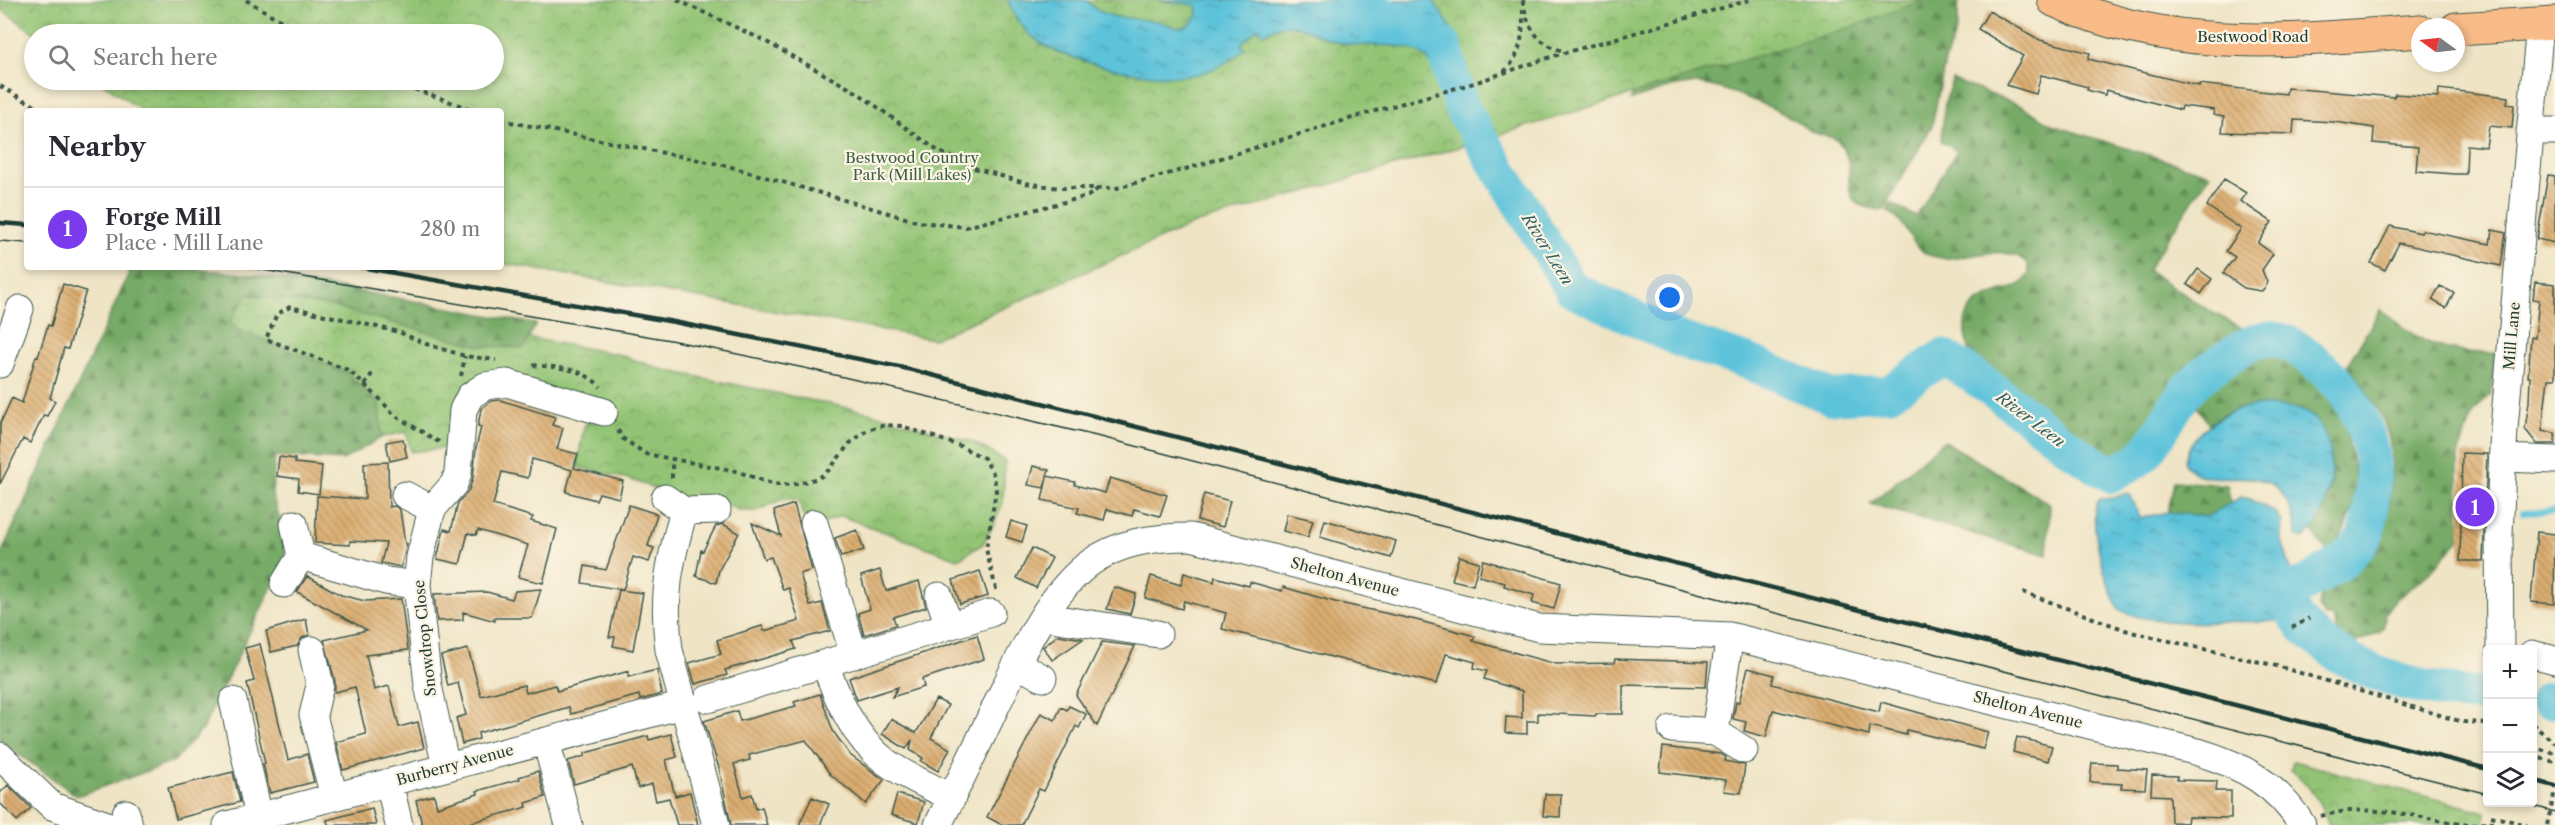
<!DOCTYPE html>
<html lang="en">
<head>
<meta charset="utf-8">
<style>
	body { margin:0; font-family:"Libre Caslon Text",serif; background:#f7f7f7; color:#2b2b33 }
	.controls { position:absolute; right:18px; bottom:18px; display:grid; overflow:hidden; border-radius:6px; box-shadow:0 3px 9px #0003 }
	.controls button { width:54px; height:54px; display:grid; place-items:center; padding:0; border:0; border-bottom:2px solid #e1e1e2; background:#fff; color:#2b2b33; font:30px sans-serif }
	.compass { position:absolute; left:2411px; top:18px; width:54px; height:54px; border-radius:50%; background:#fff; box-shadow:0 3px 9px #0003; rotate:285deg }
	.you { position:absolute; left:1670px; top:298px; width:21px; height:21px; margin:-15px; border:4px solid #fff; border-radius:50%; background:#1a73e8; box-shadow:0 0 0 9px #1a73e833 }
	.badge { display:grid; place-items:center; width:39px; height:39px; border-radius:50%; background:#7c3aed; color:#fff; font-size:20px; font-weight:700 }
	.pin { position:absolute; translate:-50% -50%; border:3px solid #fff; box-shadow:0 2px 6px #0006 }
	.list { margin:0; padding:0; list-style:none }
	h2 { display:flex; justify-content:space-between; align-items:center; height:78px; margin:0; padding:0 24px; font-size:26px }
	h2 small { font-size:20px; font-weight:400; color:#7c7c81 }
	.list li { display:grid; grid-template-columns:39px 1fr auto; gap:18px; align-items:center; box-sizing:border-box; height:84px; padding:0 24px; border-top:2px solid #e1e1e2 }
	.list b { display:block; font-size:22px; white-space:nowrap }
	.list p { margin:0; font-size:20px; white-space:nowrap; color:#7c7c81 }
	.list em { font-size:20px; font-style:normal; color:#7c7c81 }
	.icon { flex:none; width:33px; height:33px; fill:none; stroke:currentColor; stroke-width:2; stroke-linecap:round; stroke-linejoin:round }
	.map { position:relative; flex:none; width:2555px; height:825px; overflow:hidden }
	.search { position:absolute; background:#fff; box-shadow:0 3px 9px #0003; left:24px; top:24px; width:480px; height:66px; display:flex; align-items:center; gap:15px; box-sizing:border-box; padding:0 21px; border-radius:33px; color:#7c7c81; font-size:22px }
	.panel { position:absolute; background:#fff; box-shadow:0 3px 9px #0003; left:24px; top:108px; width:480px; height:162px; border-radius:6px }
	.map>svg:first-child { display:block }
</style>
</head>
<body>
<div class="map">
<svg width="2555" height="825" viewBox="0 0 2555 825">
	<defs>
		<pattern id="forest-firs" width="22" height="20" patternUnits="userSpaceOnUse" patternTransform="scale(1.5)"><rect width="22" height="20" fill="#76aa66"/><path d="M5 1l3.5 6h-7zM16 11l3.5 6h-7z" fill="#608c55"/></pattern>
		<pattern id="park-crowns" width="20" height="18" patternUnits="userSpaceOnUse" patternTransform="scale(1.5)"><rect width="20" height="18" fill="#93c474"/><path d="M2 6a3 3 0 1 1 6 0M12 15a3 3 0 1 1 6 0" fill="none" stroke="#77a060"/></pattern>
		<pattern id="water-ripples" width="26" height="14" patternUnits="userSpaceOnUse" patternTransform="scale(1.5)"><rect width="26" height="14" fill="#5dc3da"/><path d="M2 4q2-2 4 0t4 0M15 11q2-2 4 0t4 0" fill="none" stroke="#4ca0b2"/></pattern>
		<pattern id="building-back-hatch" width="6" height="6" patternUnits="userSpaceOnUse" patternTransform="scale(1.5)"><rect width="6" height="6" fill="#dbad70"/><path d="M-1 5l2 2M0 0l6 6M5-1l2 2" fill="none" stroke="#b18e5d"/></pattern>
	</defs>
	<rect width="100%" height="100%" fill="#fcf5e5"/>
	<filter id="ink" filterUnits="userSpaceOnUse"><feTurbulence type="fractalNoise" baseFrequency=".0167" numOctaves="2"/><feDisplacementMap in="SourceGraphic" scale="12" xChannelSelector="R" yChannelSelector="G"/><feConvolveMatrix kernelMatrix="1 2 1 2 8 2 1 2 1" color-interpolation-filters="sRGB"/></filter>
	<filter id="wash" filterUnits="userSpaceOnUse"><feTurbulence type="fractalNoise" baseFrequency=".008" numOctaves="4" result="noise"/><feDisplacementMap in="SourceGraphic" scale="24" xChannelSelector="R" yChannelSelector="G"/><feGaussianBlur stdDeviation="1.35" result="paint"/><feColorMatrix in="noise" values="0 0 0 0 0 0 0 0 0 0 0 0 0 0 0 0 0 1.4 0 .05"/><feComposite in="paint" operator="in"/></filter>
	<g filter="url(#wash)">
		<rect width="100%" height="100%" fill="#efe4c5"/>
		<!-- forest -->
		<path fill="url(#forest-firs)" stroke="#4a744d" stroke-width="1.5" d="M1814 0H1959L1957 28 1945 61 1932 126 1883 210C1830 207 1860 173 1842 146 1834 134 1822 137 1811 131 1804 127 1798 122 1792 118 1770 106 1722 86 1697 84 1675 83 1652 94 1631 100L1642 62Z
			M1953 80 2021 106 2055 126 2210 174 2147 270 2208 310 2248 331 2236 339 2217 369 2175 404 2160 433 2147 449 2130 461 2119 465H2111L2092 455 1972 364C1961 324 1957 305 2003 291 2015 288 2024 285 2029 273L2028 263C2000 239 1963 265 1932 256 1909 250 1910 221 1887 211L1891 203 1916 217 1957 151 1941 141C1944 120 1942 100 1953 80Z
			M132 267C264 267 405 301 536 324L524 348 480 346 330 306 246 296 236 329 346 372 379 403 382 437 343 460 275 456 272 495 287 541 282 566 202 730 173 762 77 796 0 741V556Z
			M2381 309C2419 344 2445 354 2495 353L2492 393 2474 412 2458 455 2459 540 2429 573 2392 603 2385 613 2384 626 2380 632 2344 648 2333 618 2324 616 2318 607C2321 601 2321 590 2325 586 2336 571 2363 567 2375 553 2384 542 2386 523 2388 509 2398 438 2389 420 2347 365Z
			M2264 349C2297 354 2326 378 2340 409 2346 421 2347 436 2350 449 2353 463 2357 479 2355 494 2353 516 2342 535 2331 553L2320 543 2312 531C2315 523 2320 517 2323 510 2337 478 2333 445 2314 417L2240 408 2222 415 2209 424 2193 402 2222 379 2238 355Z
			M1944 441 2050 504 2047 555 1870 504Z
			M2174 481 2227 485 2231 504 2206 517 2168 512Z"/>
		<!-- park -->
		<path fill="url(#park-crowns)" stroke="#598054" stroke-width="1.5" d="M0 0H1924L1848 28 1466 145 1194 224 933 339 501 263V111H142L99 80H494V34H36L0 8Z
			M247 295 330 306 480 346 524 348 529 338 617 354 664 370 868 412 973 442 1005 461 1003 502 994 524 983 544 958 559 841 516 824 523 803 516 798 499H783L757 511H740L716 498 679 497 629 479 577 467 584 426 592 418 500 376 453 441 444 448 411 452 406 432 382 437 379 403 346 372 236 329 230 321Z
			M2293 761 2485 812 2484 825H2329C2321 802 2310 785 2291 770Z"/>
		<!-- water -->
		<path fill="url(#water-ripples)" stroke="#3e8087" stroke-width="1.5" d="M1008 0H1086L1098 11 1116 17 1157 21 1178 28 1188 26 1197 17 1198 9 1195 5 1159 0H1433L1451 28 1468 76 1440 87C1430 29 1377 52 1337 42 1310 35 1291 13 1264 34L1258 28 1241 44 1245 49C1233 59 1220 67 1205 72 1165 84 1076 65 1041 43 1025 33 1014 17 1008 0Z
			M2253 406C2270 406 2292 405 2307 413 2345 432 2333 519 2303 539L2297 536C2284 439 2210 501 2185 464 2186 433 2226 410 2253 406Z
			M2127 493 2131 496 2140 518 2168 512 2206 517 2241 497 2250 499 2276 513 2282 522 2281 537 2290 567 2286 602 2276 621C2241 621 2144 629 2118 608 2108 590 2084 514 2100 499L2113 498Z"/>
		<g fill="none" stroke-linecap="round" stroke-linejoin="round">
			<!-- stream -->
			<path stroke="#5dc3da" stroke-width="6" d="M2523 513 2555 511"/>
			<!-- river -->
			<path stroke="#5dc3da" stroke-width="36" d="M1355 0 1444 45 1453 83 1463 110 1572 289 1681 340 1749 362 1831 397 1889 393 1943 357C2003 391 2052 441 2112 475 2123 468 2138 462 2146 452 2163 433 2172 407 2189 388 2201 374 2242 345 2260 340 2276 335 2293 345 2305 354 2356 390 2380 441 2371 503 2370 511 2370 521 2367 530 2358 557 2312 582 2287 592 2289 599 2291 607 2294 614 2301 627 2313 635 2324 644 2370 679 2423 690 2480 695
				M2548 700 2555 701"/>
		</g>
		<g id="blocks">
			<!-- building -->
			<path fill="url(#building-back-hatch)" d="M1989 11 2040 40 2090 53 2088 59 2199 86V84L2286 94 2287 88 2394 97 2395 94 2438 97 2439 89 2508 97 2507 104 2514 105 2512 128 2489 126 2486 147 2467 145 2466 174H2454L2416 171 2418 147 2373 143 2374 128 2335 122 2294 120 2293 134 2222 132 2224 117 2213 115 2214 110 2182 106 2181 110 2106 90 2105 95 2087 90 2088 87 2041 75 2036 94 2006 85 2023 56 1978 29Z
				M2548 175 2555 176V243L2537 239Z
				M2224 179 2246 193 2240 201 2272 222 2258 243 2273 254 2262 270 2267 282 2265 289 2261 291 2244 288 2223 273 2235 257 2226 251 2241 229 2207 206Z
				M2390 226 2421 233 2422 230 2490 244 2492 230 2506 233 2501 266 2399 243 2385 270 2371 263Z
				M2198 269 2212 279 2201 294 2187 284Z
				M2535 282 2555 284V379H2548L2542 431 2555 433V444H2537L2525 429 2529 402 2530 377H2528L2531 337 2535 338 2539 300 2533 299Z
				M63 284 86 291 68 349 64 348 50 398 55 401 47 416 44 415 30 443 23 439 0 484V424L12 398 22 403 36 356 38 357 48 325 51 326Z
				M2440 286 2454 293 2446 308 2432 300Z
				M500 400 555 417 552 425 563 428 557 449 578 454 574 468 623 481 619 498 599 493 596 500 566 492 572 470 532 459 528 478 502 472 493 505 533 517 531 521 557 529 543 583 518 577 528 545 478 530 476 535 468 533 460 564 437 559 444 529 451 531 458 503 469 490 473 478 476 448 481 427 478 426 481 409 491 401Z
				M403 439 407 457 390 461 386 442Z
				M2462 453 2487 454 2483 561H2460Z
				M279 457 295 459V463L322 466 319 494 298 491 299 479 277 476Z
				M388 462 389 507 395 506 400 510 405 544H407L401 567 381 563 386 543 350 541V545L315 543 317 496 365 499 364 463Z
				M1033 466 1049 470 1047 476 1075 482V485L1105 493 1110 478 1167 495 1160 516 1134 509 1132 516 1107 509 1104 520 1077 513 1079 508 1042 500 1047 477 1044 488 1028 485Z
				M1204 494 1230 501 1223 527 1197 520Z
				M794 504 812 570 800 574 810 606 822 603 830 631 793 641 796 649 725 670 727 675 695 684 689 663 721 654 717 640 762 626 764 631 799 621 789 588 783 590 771 557 764 559 752 523 781 536 774 511Z
				M629 505 657 514 648 546 654 548 649 562 633 557 623 590 582 583 585 566 606 570Z
				M1287 514 1313 520 1308 537 1283 531Z
				M1325 520 1396 541 1391 558 1320 537Z
				M1011 521 1027 526 1022 542 1006 537Z
				M723 524 739 533 719 570 716 583 696 576 701 550 703 551 716 526Z
				M857 530 864 550 841 557 835 538Z
				M2537 532 2555 534 2554 604 2531 602Z
				M1032 548 1052 558 1036 588 1017 578Z
				M1459 556 1479 562 1473 585 1452 580Z
				M1483 560 1561 583 1554 609 1532 603 1534 595 1504 586 1505 583 1479 576Z
				M880 570 886 591 919 581 926 607 893 617 896 625 864 635 858 613 870 609 861 576Z
				M980 571 988 596 960 604 953 580Z
				M1184 573 1214 582 1215 577 1249 586 1250 582 1282 591 1283 587 1335 602 1416 620 1475 636 1473 641 1556 664 1614 663 1615 659 1708 662 1706 687 1623 685V714H1596L1595 716 1538 713V721H1527V734L1505 733 1506 717 1522 718V691L1484 679 1487 671 1474 668 1475 662 1446 654 1437 684 1222 629 1226 613 1184 601 1182 609 1145 598 1151 576 1181 585Z
				M307 576 341 595 365 601 401 599 408 650 366 655 374 690 389 686 399 727 418 722 424 748 343 770 336 742 366 734 355 687 335 692V681L324 640 367 630 297 592Z
				M1114 587 1136 594 1130 614 1107 609Z
				M541 589 532 618H494L495 621 463 612V620L437 621 434 594 487 592 512 599 515 591Z
				M619 590 643 593 633 650 613 646 615 637H609Z
				M306 619 309 635 302 638 297 646 271 652 266 631Z
				M977 635 984 659 922 679 924 687 892 697 898 687 857 700 849 678Z
				M1058 635 1083 639 1052 660 1043 647Z
				M1102 642 1135 646 1097 726 1076 695Z
				M260 644 288 760 307 754 314 782 270 793 263 764 265 763 247 683 254 681 245 648Z
				M468 649 481 696 524 685 526 693 555 685 557 691 629 671 628 677 657 670 662 694 640 700 639 695 571 714 569 707 478 733 479 739 462 744 456 718 466 715 458 683 448 686 441 656Z
				M1748 668 1774 675 1772 684 1813 695 1879 712 1881 702 1988 732 1983 749 1907 730 1906 735 1870 726 1869 735 1773 710 1766 737 1744 731 1746 722 1733 719 1736 702H1739Z
				M820 694 833 731 850 755 884 780 866 804 830 774 806 740 749 755 750 760 734 764 743 797 752 794 756 809 762 807 767 825H731L719 768 704 721 737 711 740 721 796 706 794 702Z
				M936 699 948 705 931 738 950 749 938 771 921 761 923 758 910 750 912 740 906 749 882 734 891 719 916 733Z
				M1069 706 1086 714 1079 728 1076 726 1044 791 1039 789 1021 825H1002L987 817 1041 713 1055 720 1061 707 1067 710Z
				M671 734 677 757 666 760 675 796 690 792 698 825H677L669 798 656 801 652 784 638 788 632 767 574 784 568 761 585 756V753L648 736 649 740Z
				M2017 737 2052 746 2048 761 2013 752Z
				M1663 747 1721 754 1726 757 1725 761 1745 765 1741 793 1724 791 1726 780 1660 772Z
				M2092 763 2117 764V768L2147 770 2145 789 2121 788 2122 784 2090 782Z
				M538 771 545 797 526 803 527 807 462 825H422L416 800 434 795 437 807 478 794 477 791 520 779 519 777Z
				M233 772 240 802 176 819 168 788Z
				M2152 775 2177 776V780L2217 781 2216 791H2231V818L2188 817 2187 823 2171 822 2170 796 2151 795Z
				M8 785 31 808 17 821 0 803V793Z
				M897 794 924 802 918 823 891 815Z
				M1545 794H1561L1560 817 1543 816Z
				M812 797 829 804 820 825H799Z
				M372 808 376 825H328L327 820Z"/>
		</g>
	</g>
	<g filter="url(#ink)">
		<use href="#blocks" fill-opacity="0" stroke="#3e564a" stroke-width="1.5"/>
		<g fill="none" stroke-linecap="round" stroke-linejoin="round">
			<defs>
				<path id="minor" d="M2530 131H2555
					M0 364 20 309
					M2503 458 2555 460
					M405 495 432 509
					M665 498 684 511 717 510
					M684 511C669 563 662 596 669 650L716 825
					M814 523 854 655
					M301 556 386 581 417 585
					M284 584 301 556 294 524
					M939 596 949 626
					M1044 617 1158 634
					M312 650 320 685 313 715 334 797
					M2500 650 2499 534 2504 428 2540 23
					M2532 654 2555 660
					M825 664C838 700 854 738 886 762 905 776 930 786 952 798
					M1017 664 1043 678
					M708 699 991 613
					M233 701 259 817
					M1672 729 1715 732 1744 750
					M1715 732 1730 636
					M546 741 569 825
					M0 756 52 806 107 825
					M446 767 428 685 417 585 420 557 432 509 454 484 458 473 463 410 470 396 485 386 507 383 604 412
					M389 782 399 825
					M126 813 129 825
					M227 825 683 705
					M938 825C958 785 977 746 996 706 1020 657 1044 600 1087 565 1117 542 1154 537 1191 537L1539 628 1730 636 2198 752C2242 765 2278 785 2302 825"/>
				<path id="major" d="M2054 0C2174 55 2294 40 2420 31
					M2456 29 2555 23"/>
			</defs>
			<!-- minor casing -->
			<use href="#minor" stroke="#3e564a" stroke-width="29"/>
			<!-- major casing -->
			<use href="#major" stroke="#3e564a" stroke-width="35"/>
			<!-- path -->
			<path stroke="#3e564a" stroke-width="4" stroke-dasharray="4.5 4.5" stroke-linecap="butt" d="M246 0 304 34
				M677 0 761 39 858 93 938 151 971 167 1025 183 1060 188H1117L1189 168 1375 111 1474 83 1554 56 1750 0
				M1523 0C1527 29 1538 45 1567 52
				M1504 72C1524 53 1523 29 1523 3
				M389 80 476 111
				M0 86 35 106 38 111
				M501 120 728 166 919 222 966 227 1088 196 1099 188
				M533 365C559 368 581 367 601 387
				M461 376 465 356
				M365 385 373 372
				M618 430 622 438 646 454 736 471 772 484 792 485 819 478 830 469 849 444 867 430 885 425 902 426 960 446 984 458 994 475 996 491 986 549 997 593
				M439 442 394 415 380 399 348 370 266 339 277 314 290 307 399 332 426 344 465 356 496 360
				M672 478V460
				M2023 592 2131 632 2277 666 2463 722 2488 723
				M2292 628 2309 618
				M2532 724 2555 743
				M2532 747 2555 753
				M2532 756 2555 762
				M2321 816C2371 802 2419 818 2468 825
				M2473 825 2491 821
				M2491 825V816L2527 825"/>
			<!-- minor -->
			<use href="#minor" stroke="#fff" stroke-width="27"/>
			<!-- major -->
			<use href="#major" stroke="#f9bc89" stroke-width="33"/>
			<!-- tram -->
			<path stroke="#1f3d34" stroke-width="1.5" d="M0 241 27 243
				M246 267 670 340 809 369 1105 438 1709 596 2488 794
				M2519 802 2555 812"/>
			<!-- rail -->
			<path stroke="#1f3d34" stroke-width="4.5" d="M0 223 27 225
				M360 267 674 322 904 368 2488 769
				M2532 780 2555 786"/>
			<!-- path-bridge -->
			<path stroke="#3e564a" stroke-width="4" stroke-dasharray="4.5 4.5" stroke-linecap="butt" d="M2547 825 2555 791"/>
		</g>
	</g>
	<g text-anchor="middle" stroke-width="4.5" stroke-linejoin="round" paint-order="stroke">
		<!-- street labels -->
		<g font-size="15" fill="#1f3d34" stroke="#fcf5e5">
			<text x="2253" y="42">Bestwood Road</text>
			<text transform="translate(2512 336) rotate(-85)" y="5">Mill Lane</text>
			<text transform="translate(1345 577) rotate(15)" y="5">Shelton Avenue</text>
			<text transform="translate(425 638) rotate(-96)" y="5">Snowdrop Close</text>
			<text transform="translate(2028 710) rotate(14)" y="5">Shelton Avenue</text>
			<text transform="translate(455 765) rotate(-15)" y="5">Burberry Avenue</text>
		</g>
		<!-- park labels -->
		<g font-size="15" fill="#3c5f44" stroke="#fcf5e5">
			<text x="912" y="163">Bestwood Country<tspan x="912" dy="17">Park (Mill Lakes)</tspan></text>
		</g>
		<!-- water labels -->
		<g font-size="16" font-style="italic" fill="#2e5e5e" stroke="#fcf5e5">
			<text transform="translate(1548 249) rotate(58)" y="6">River Leen</text>
			<text transform="translate(2031 419) rotate(37)" y="6">River Leen</text>
		</g>
	</g>
</svg>
<div class="controls">
<button>+</button>
<button>−</button>
<button><svg class="icon" aria-label="layers" viewBox="0 0 24 24"><path d="M12 4l9 5-9 5-9-5zM3 14l9 5 9-5"/></svg></button>
</div>
<svg class="compass" viewBox="-18 -18 36 36"><path d="M0-13l5 13h-10z" fill="#e53935"/><path d="M0 13l5-13h-10z" fill="#7c7c81"/></svg>
<div class="you"></div>
<div class="pin badge" style="left:2475px;top:507px">1</div>
<div class="search"><svg class="icon" aria-label="search" viewBox="0 0 24 24"><circle cx="10" cy="10" r="6"/><path d="M15 15l6 6"/></svg>Search here</div>
<section class="panel">
<h2>Nearby<small></small></h2>
<ul class="list">
<li><span class="badge">1</span><div><b>Forge Mill</b><p>Place · Mill Lane</p></div><em>280 m</em></li>
</ul>
</section>
</div>
</body>
</html>
